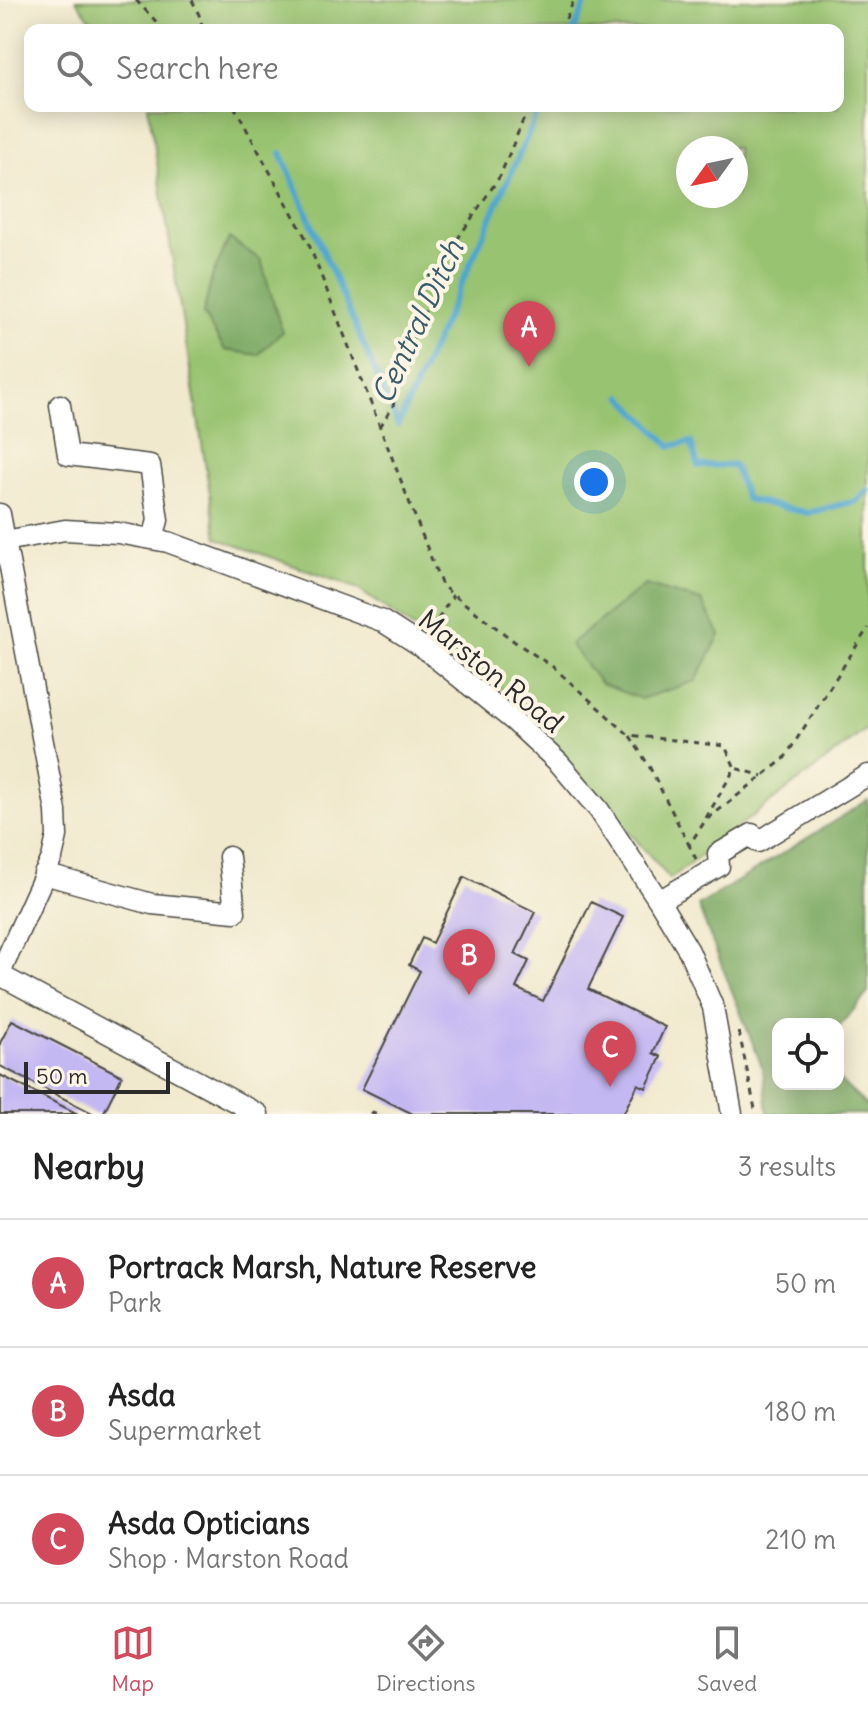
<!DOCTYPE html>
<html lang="en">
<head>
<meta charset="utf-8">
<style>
	body { margin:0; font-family:Delius,sans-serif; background:#f6f6f6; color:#222 }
	.controls { position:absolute; right:24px; bottom:24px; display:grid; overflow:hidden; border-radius:16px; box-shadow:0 4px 20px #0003 }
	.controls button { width:72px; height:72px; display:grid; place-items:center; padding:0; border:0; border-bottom:2px solid #e0e0e0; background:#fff; color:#222; font:40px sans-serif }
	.compass { position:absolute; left:676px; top:136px; width:72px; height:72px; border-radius:50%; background:#fff; box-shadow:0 4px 20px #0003; rotate:237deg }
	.scale { position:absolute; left:24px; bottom:20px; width:146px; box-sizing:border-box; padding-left:8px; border:4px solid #2b2b2b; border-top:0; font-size:22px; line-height:28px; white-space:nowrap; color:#2b2b2b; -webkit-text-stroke:6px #fcf5e5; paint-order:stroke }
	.you { position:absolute; left:594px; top:482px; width:28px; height:28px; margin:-20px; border:6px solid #fff; border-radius:50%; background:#1a73e8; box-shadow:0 0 0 12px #1a73e833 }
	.badge { display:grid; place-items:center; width:52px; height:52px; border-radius:50%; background:#d1495b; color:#fff; font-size:26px; font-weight:700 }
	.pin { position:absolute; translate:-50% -66px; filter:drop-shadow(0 2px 4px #0008) }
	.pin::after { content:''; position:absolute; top:42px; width:28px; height:24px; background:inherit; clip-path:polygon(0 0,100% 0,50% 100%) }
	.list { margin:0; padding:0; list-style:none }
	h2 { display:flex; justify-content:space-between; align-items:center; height:104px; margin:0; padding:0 32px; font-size:34px }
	h2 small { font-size:26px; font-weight:400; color:#767676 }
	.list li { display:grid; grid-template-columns:52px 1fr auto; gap:24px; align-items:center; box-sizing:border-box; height:128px; padding:0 32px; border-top:2px solid #e0e0e0 }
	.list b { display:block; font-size:30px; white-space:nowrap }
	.list p { margin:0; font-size:26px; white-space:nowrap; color:#767676 }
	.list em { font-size:26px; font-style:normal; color:#767676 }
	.icon { flex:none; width:44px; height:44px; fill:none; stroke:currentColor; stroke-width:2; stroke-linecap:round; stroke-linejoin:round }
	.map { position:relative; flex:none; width:868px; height:1114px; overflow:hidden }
	.search { position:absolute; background:#fff; box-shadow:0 4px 20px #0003; left:24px; right:24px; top:24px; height:88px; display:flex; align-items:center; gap:20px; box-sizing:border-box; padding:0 28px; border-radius:16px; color:#767676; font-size:30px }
	.sheet { height:488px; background:#fff }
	nav { display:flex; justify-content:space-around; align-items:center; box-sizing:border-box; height:112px; border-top:2px solid #e0e0e0; background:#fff; font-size:22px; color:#767676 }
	nav a { display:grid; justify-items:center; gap:4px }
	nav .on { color:#d1495b }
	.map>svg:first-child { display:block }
</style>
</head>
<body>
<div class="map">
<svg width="868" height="1114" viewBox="0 0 868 1114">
	<rect width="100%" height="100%" fill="#fcf5e5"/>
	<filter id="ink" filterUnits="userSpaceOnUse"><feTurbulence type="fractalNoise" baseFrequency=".0125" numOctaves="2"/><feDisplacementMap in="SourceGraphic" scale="16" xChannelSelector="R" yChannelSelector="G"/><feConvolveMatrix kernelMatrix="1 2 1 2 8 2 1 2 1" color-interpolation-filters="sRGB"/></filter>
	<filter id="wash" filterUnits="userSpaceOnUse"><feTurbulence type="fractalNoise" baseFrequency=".006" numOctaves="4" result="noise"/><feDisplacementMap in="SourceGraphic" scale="32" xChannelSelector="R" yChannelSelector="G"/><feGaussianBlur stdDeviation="1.8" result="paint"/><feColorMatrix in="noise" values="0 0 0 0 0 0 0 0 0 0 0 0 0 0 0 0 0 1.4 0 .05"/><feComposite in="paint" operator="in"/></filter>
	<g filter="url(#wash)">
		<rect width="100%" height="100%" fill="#f0e9cd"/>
		<!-- green -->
		<path fill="#98c370" stroke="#62774e" stroke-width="2" fill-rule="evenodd" d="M76 0H868V728L670 879 510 695 356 588 217 538 148 106H838V30H98ZM688 148H736V196H688Z"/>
		<!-- forest -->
		<path fill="#7aa962" stroke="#526a46" stroke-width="2" d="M229 238 261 260 282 332 258 355 225 350 203 314 212 277Z
			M645 585 702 601 720 635 696 681 641 699 601 684 570 644Z
			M868 800V993L838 1028V1024H778V1084H838V1079L868 1107V1114H768L763 1069 698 906Z"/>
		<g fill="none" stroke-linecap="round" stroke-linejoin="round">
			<!-- stream -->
			<path stroke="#50a6cd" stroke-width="6" d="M574 30 587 0
				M281 153 398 425 541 106
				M622 396 670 446 691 442 698 466 734 465 746 499 808 513 856 501 868 490"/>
		</g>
		<g id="blocks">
			<!-- building -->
			<path fill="#c4b8f3" d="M464 877 535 912 515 954 529 961 516 988 543 1001 591 902 623 917 588 989 665 1027 653 1053 661 1057 646 1088 638 1084 623 1114H413L362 1089 420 971 409 965 422 938 432 943Z
				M12 1020 122 1076 103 1114H94L0 1066V1043Z
				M0 1075 78 1114H0Z"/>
		</g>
	</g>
	<g filter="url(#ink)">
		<use href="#blocks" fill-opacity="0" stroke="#494843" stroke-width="2"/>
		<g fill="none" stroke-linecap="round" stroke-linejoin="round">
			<defs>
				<path id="minor" d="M60 405 68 455 150 465 158 520 153 539
					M0 514 56 811 57 836 52 858 0 973
					M5 541 65 530 118 533 168 542 382 621 421 646 514 721 559 763 599 810 659 901 689 951 713 1007 732 1114
					M44 874 152 904 235 912 229 857
					M659 901 719 866 718 854 752 834 758 842 868 775
					M0 975 258 1114"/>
			</defs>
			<!-- minor casing -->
			<use href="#minor" stroke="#494843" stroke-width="23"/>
			<!-- path -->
			<path stroke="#494843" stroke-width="3" stroke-dasharray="6 6" stroke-linecap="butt" d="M136 0 164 30
				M192 0 201 19 202 30
				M561 30 574 0
				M234 106 308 242 442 586 515 642 553 667 629 735 725 746 735 768
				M380 427 393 406 400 367 457 240 500 176 529 106
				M432 629 453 595
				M630 736 649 766 689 845
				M706 818 735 768 763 776
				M696 859 689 845 705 821 784 759 868 628
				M739 1032 756 1114
				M371 1114 373 1112 377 1114"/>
			<!-- minor -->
			<use href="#minor" stroke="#fff" stroke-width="20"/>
		</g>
	</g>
	<g text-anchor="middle" stroke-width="8" stroke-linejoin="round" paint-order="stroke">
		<!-- street labels -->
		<g font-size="28" fill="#2b2b2b" stroke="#fcf5e5">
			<text transform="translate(491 671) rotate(39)" y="10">Marston Road</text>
		</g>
		<!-- water labels -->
		<g font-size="30" font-style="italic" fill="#3a5c6c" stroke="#fcf5e5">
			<text transform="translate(418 322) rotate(-65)" y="10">Central Ditch</text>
		</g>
	</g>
</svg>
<div class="controls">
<button><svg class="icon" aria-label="locate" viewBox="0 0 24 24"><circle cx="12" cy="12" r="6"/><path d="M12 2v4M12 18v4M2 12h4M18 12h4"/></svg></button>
</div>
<svg class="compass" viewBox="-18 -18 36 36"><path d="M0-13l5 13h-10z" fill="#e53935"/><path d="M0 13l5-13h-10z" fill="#767676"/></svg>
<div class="scale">50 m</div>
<div class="you"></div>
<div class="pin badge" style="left:529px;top:367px">A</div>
<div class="pin badge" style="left:469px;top:995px">B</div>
<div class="pin badge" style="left:610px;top:1087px">C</div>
<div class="search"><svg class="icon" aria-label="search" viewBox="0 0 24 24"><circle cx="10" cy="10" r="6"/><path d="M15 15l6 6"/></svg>Search here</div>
</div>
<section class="sheet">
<h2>Nearby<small>3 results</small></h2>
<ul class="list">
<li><span class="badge">A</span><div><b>Portrack Marsh, Nature Reserve</b><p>Park</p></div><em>50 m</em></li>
<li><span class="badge">B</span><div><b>Asda</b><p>Supermarket</p></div><em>180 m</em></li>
<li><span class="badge">C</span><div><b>Asda Opticians</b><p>Shop · Marston Road</p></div><em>210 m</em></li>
</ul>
</section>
<nav>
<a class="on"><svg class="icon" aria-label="map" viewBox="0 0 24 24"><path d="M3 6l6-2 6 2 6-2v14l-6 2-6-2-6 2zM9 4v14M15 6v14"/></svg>Map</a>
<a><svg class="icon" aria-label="directions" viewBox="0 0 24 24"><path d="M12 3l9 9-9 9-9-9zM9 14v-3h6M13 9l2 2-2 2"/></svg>Directions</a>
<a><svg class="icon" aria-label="saved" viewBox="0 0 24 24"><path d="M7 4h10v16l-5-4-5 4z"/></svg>Saved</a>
</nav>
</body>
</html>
